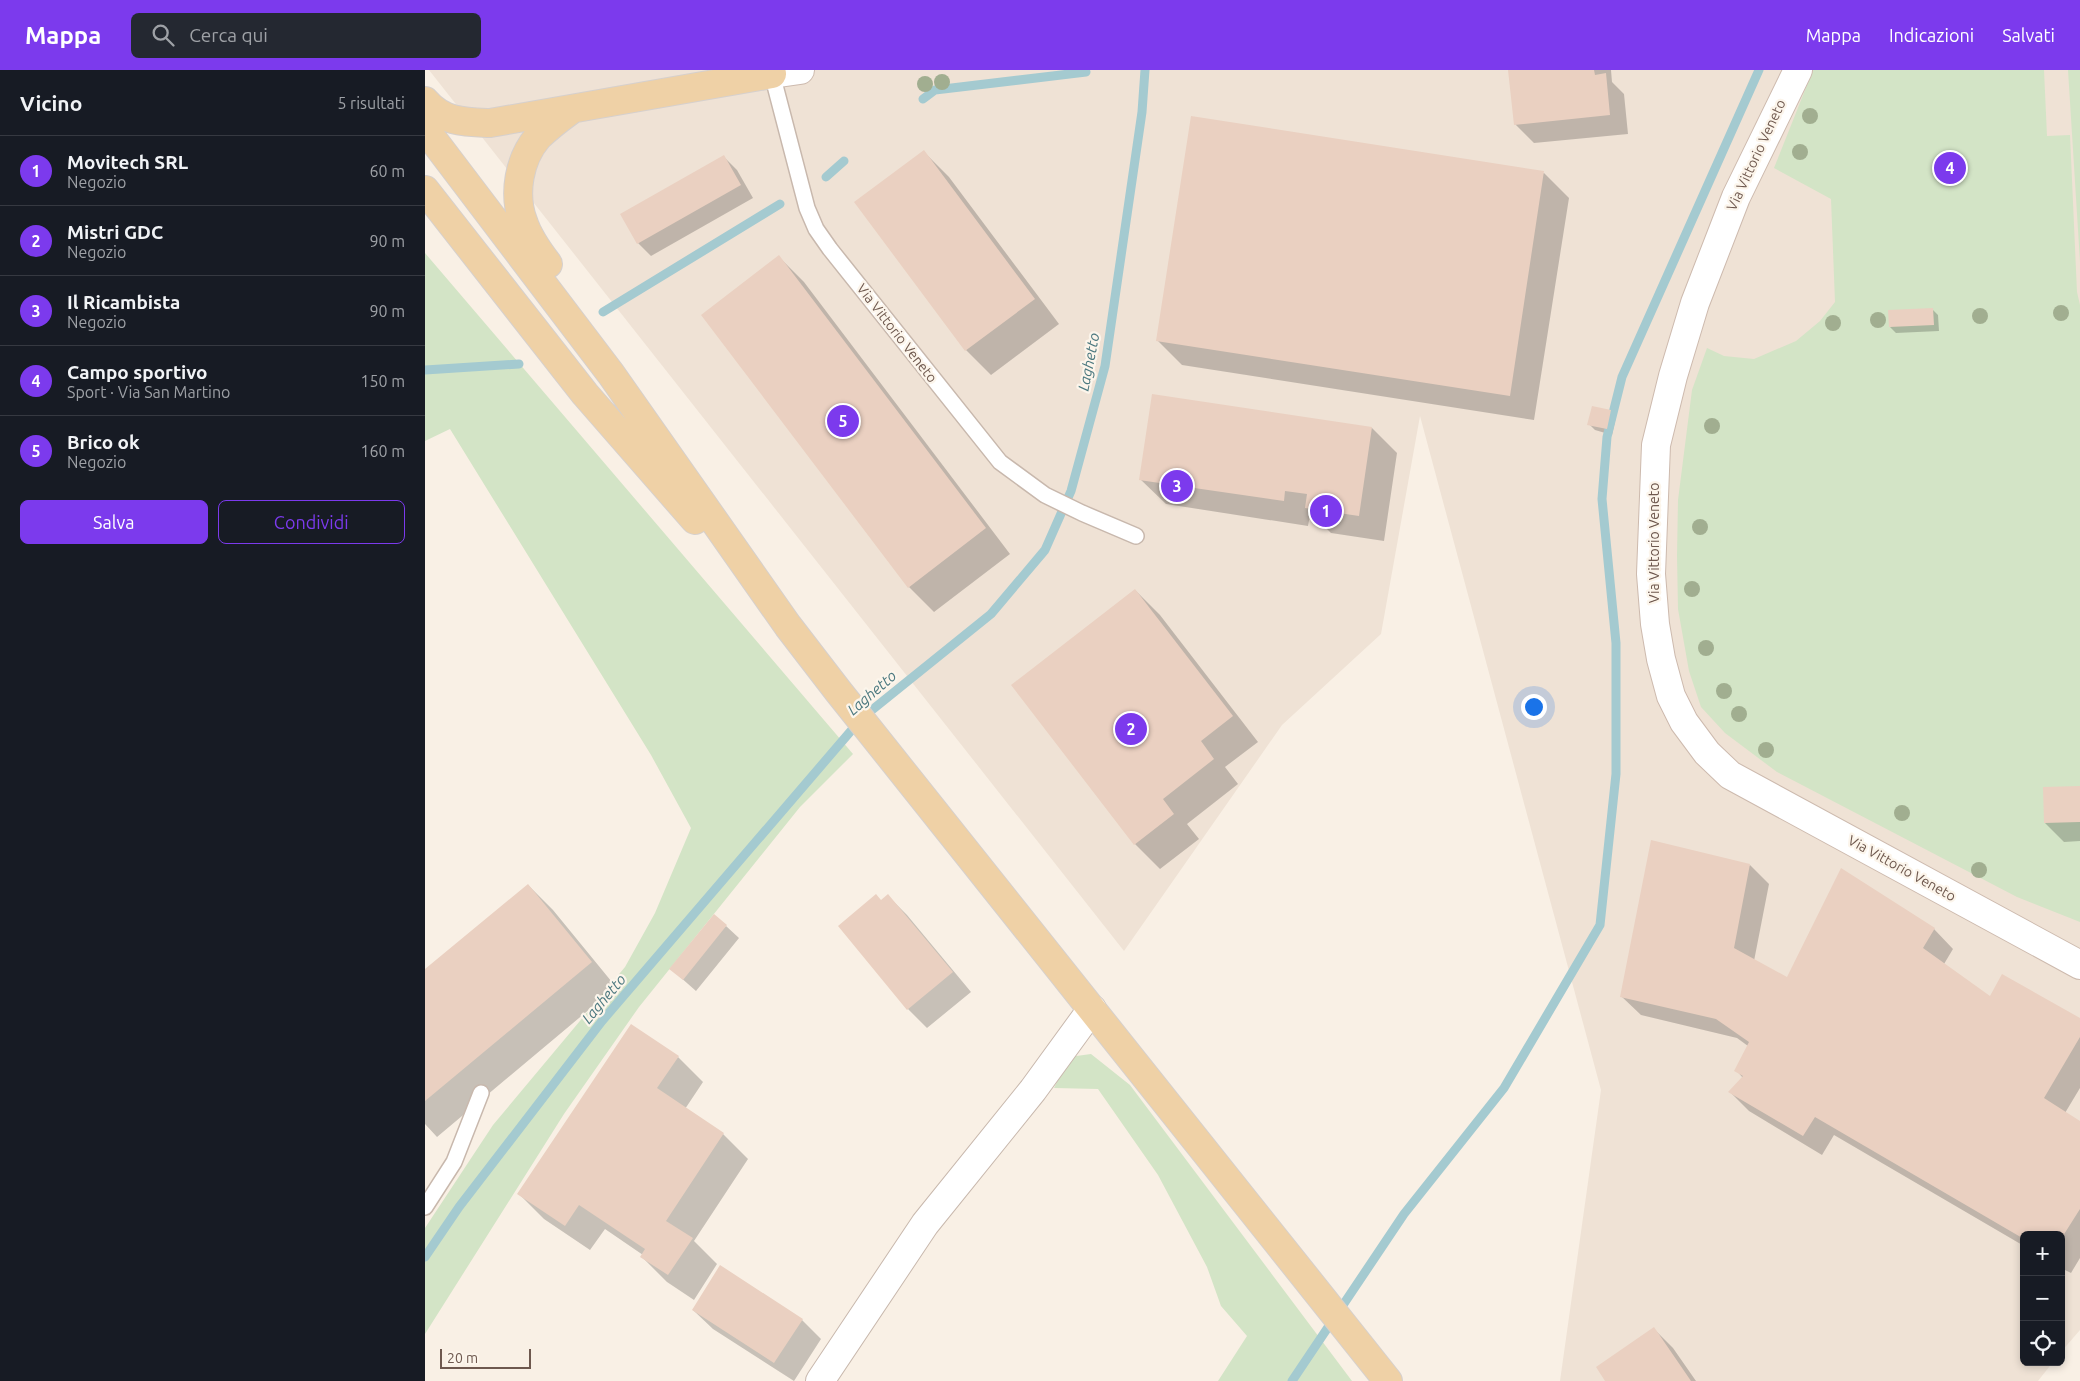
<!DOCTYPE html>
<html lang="it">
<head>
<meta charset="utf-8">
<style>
	body { margin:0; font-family:Ubuntu,sans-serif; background:#242831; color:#f1f3f6 }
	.controls { position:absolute; right:15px; bottom:15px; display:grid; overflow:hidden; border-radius:8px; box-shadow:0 2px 8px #0003 }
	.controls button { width:45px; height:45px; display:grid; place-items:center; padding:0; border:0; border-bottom:1px solid #363941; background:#171b24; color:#f1f3f6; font:25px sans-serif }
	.scale { position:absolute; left:15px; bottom:12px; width:91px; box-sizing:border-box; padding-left:5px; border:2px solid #6e584e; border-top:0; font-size:14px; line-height:18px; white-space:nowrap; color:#6e584e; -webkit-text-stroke:4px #fcf5eb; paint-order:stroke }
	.you { position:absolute; left:1108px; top:636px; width:18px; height:18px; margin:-12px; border:4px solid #fff; border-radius:50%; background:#1a73e8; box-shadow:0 0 0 8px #1a73e833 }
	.badge { display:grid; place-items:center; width:32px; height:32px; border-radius:50%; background:#7c3aed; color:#fff; font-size:16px; font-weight:700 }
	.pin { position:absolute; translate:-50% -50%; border:2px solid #fff; box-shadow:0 1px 5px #0006 }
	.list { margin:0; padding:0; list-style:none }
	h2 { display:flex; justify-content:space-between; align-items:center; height:65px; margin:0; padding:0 20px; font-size:21px }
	h2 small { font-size:16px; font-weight:400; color:#9ea1a6 }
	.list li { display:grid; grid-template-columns:32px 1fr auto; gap:15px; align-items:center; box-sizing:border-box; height:70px; padding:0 20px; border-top:1px solid #363941 }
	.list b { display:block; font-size:19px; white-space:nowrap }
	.list p { margin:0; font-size:16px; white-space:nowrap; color:#9ea1a6 }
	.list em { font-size:16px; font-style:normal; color:#9ea1a6 }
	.actions { display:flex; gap:10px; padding:15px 20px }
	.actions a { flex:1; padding:11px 0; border:1px solid #7c3aed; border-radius:8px; text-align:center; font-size:18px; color:#7c3aed }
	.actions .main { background:#7c3aed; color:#fff }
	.icon { flex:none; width:28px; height:28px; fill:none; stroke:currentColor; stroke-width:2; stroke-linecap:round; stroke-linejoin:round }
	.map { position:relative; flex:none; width:1655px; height:1311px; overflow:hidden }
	header { display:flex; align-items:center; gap:30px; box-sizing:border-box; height:70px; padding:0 25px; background:#7c3aed; color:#fff }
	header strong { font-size:24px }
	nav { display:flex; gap:28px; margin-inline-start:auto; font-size:18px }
	.search { width:350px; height:45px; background:#242831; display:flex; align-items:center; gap:12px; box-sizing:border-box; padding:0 18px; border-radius:8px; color:#9ea1a6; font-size:19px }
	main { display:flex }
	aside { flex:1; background:#171b24 }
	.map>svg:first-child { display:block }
</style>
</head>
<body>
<header>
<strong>Mappa</strong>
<div class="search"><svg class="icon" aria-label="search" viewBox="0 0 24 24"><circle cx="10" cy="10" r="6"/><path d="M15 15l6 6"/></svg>Cerca qui</div>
<nav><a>Mappa</a><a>Indicazioni</a><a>Salvati</a></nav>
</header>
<main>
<aside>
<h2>Vicino<small>5 risultati</small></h2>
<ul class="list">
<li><span class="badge">1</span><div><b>Movitech SRL</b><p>Negozio</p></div><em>60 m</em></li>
<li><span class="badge">2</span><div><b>Mistri GDC</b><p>Negozio</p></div><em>90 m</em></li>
<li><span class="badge">3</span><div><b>Il Ricambista</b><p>Negozio</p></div><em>90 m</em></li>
<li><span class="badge">4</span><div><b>Campo sportivo</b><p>Sport · Via San Martino</p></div><em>150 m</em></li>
<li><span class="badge">5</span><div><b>Brico ok</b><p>Negozio</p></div><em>160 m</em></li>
</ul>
<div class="actions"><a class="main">Salva</a><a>Condividi</a></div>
</aside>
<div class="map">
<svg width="1655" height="1311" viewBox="0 0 1655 1311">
	<rect width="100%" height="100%" fill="#f9f0e5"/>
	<!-- residential -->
	<path fill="#efe2d5" d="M4 0H1655V1260L1636 1282V1165H1599V1292H1628L1613 1311H1135L1176 1020 995 346 956 564 857 655 699 881Z"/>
	<!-- green -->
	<path fill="#d3e4c6" d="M1388 0H1619L1622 66 1645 65 1652 222 1655 235V852L1592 827 1352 702 1300 663 1276 637 1264 601 1253 539 1252 486 1253 430 1267 320 1282 278 1299 286 1329 289 1371 271 1395 251 1410 232 1406 129 1349 98Z
		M1643 0H1655V192Z
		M0 183 428 684 375 737 214 937 139 1044 0 1264V1158L68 1055 200 897 230 843 266 758 226 685 25 359 0 371Z
		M666 984 705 1015 927 1311H793L822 1266 796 1236 782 1197 733 1105 673 1019 629 1018 644 987Z"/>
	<!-- shadow -->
	<path fill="#0003" d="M1085 0H1186L1187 12 1199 24 1203 64 1109 73 1090 54Z
		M499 82 524 107 634 254 566 305 541 280Z
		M299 87 312 100 328 128 226 186 213 173Z
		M1119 103 1144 128 1109 350 757 295 732 270Z
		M354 187 379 212 585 484 509 542 484 517Z
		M1507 239 1513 245 1514 261 1471 263 1465 257Z
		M1185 341 1191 347 1187 365 1170 360 1164 354Z
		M947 358 972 383 959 471 906 463 889 446 885 445 883 456 741 434 715 409Z
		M710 520 735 545 833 672 800 697 813 714 762 754 774 769 735 799 710 774 588 615Z
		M1655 717V771L1639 772 1620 753Z
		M1325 795 1344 814 1329 891 1362 909 1417 800 1509 859 1528 879 1519 894 1565 928 1655 949V1018L1640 1043 1655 1052V1188L1646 1203 1636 1198V1165H1599V1176L1409 1065 1397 1085 1324 1041 1305 1022 1318 1008 1311 1000 1323 976 1312 968 1216 945 1196 926Z
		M103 815 128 840 191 917 12 1067 0 1054V901Z
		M463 826 482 845 546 922 502 958 483 939 456 831Z
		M301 856 314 868 271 921 246 899Z
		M253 987 278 1012 260 1039 298 1064 323 1089 269 1171 292 1194 269 1230 242 1212 217 1187 218 1185 180 1159 165 1180 119 1149 94 1124Z
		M268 1240 377 1250 396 1269 369 1311 288 1259Z
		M1229 1259 1248 1278 1271 1311H1182Z"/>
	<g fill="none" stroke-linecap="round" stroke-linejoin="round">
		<!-- stream -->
		<path stroke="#a4cad0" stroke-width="9" d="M498 29 510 20 661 2
			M401 107 419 91
			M178 242 355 134
			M0 300 94 294
			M0 1187 34 1137 177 951 437 648 566 544 620 480 646 421 680 296 717 42 720 0
			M867 1311 979 1144 1079 1018 1175 855 1191 704V573L1177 429 1182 367 1197 307 1334 0"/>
	</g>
	<!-- building -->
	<path fill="#ead0c1" d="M1083 0H1169L1170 5 1181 3 1185 45 1089 55Z
		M766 46 1119 101 1085 326 731 271Z
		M499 80 610 229 540 281 429 132Z
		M299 85 316 115 212 174 195 144Z
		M354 185 561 458 483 518 276 245Z
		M1508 238 1509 255 1464 257 1463 240Z
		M727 324 947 357 934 446 880 438 882 424 860 421 859 431 714 410Z
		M1167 336 1186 340 1182 359 1162 355Z
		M710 519 808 646 776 671 789 689 738 729 749 744 709 775 586 615Z
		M1655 716V752L1619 753 1618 717Z
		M1226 770 1325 794 1309 878 1362 907 1416 798 1510 858 1498 878 1565 926 1577 904 1655 948V967L1619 1028 1655 1051V1139L1636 1169V1165H1599V1169L1390 1047 1378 1066 1303 1022 1318 1006 1309 1001 1324 972 1291 949 1195 927Z
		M103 814 167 892 0 1031V899Z
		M451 824 456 830 463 824 528 902 482 940 413 856Z
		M289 844 302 855 258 910 244 899Z
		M206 954 254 986 232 1018 299 1063 241 1151 268 1168 243 1205 215 1187 220 1179 154 1135 140 1156 92 1124Z
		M295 1195 378 1249 349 1293 267 1240Z
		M1229 1257 1266 1311H1180L1171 1297Z"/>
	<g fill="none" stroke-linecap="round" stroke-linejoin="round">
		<defs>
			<path id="lane" d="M347 4 382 138 391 159 405 179 575 392 620 425 657 443 711 466
				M0 1137 29 1092 56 1023"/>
			<path id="street" d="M395 1311 500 1154 608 1020 667 939"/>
			<path id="secondary" d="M1373 0 1311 127 1270 233 1248 306 1231 375 1226 504 1230 554 1236 589 1246 626 1259 652 1282 683 1305 705 1655 895
				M347 4 375 0"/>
			<path id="primary" d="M0 31C18 52 39 52 65 53L347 4
				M0 59 186 304 363 556 413 621 963 1311
				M0 120 160 324 270 450
				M123 194C113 181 103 167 98 151 88 124 94 89 113 67 123 57 135 48 146 40"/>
		</defs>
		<!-- lane casing -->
		<use href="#lane" stroke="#c8b8ad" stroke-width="18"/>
		<!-- street casing -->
		<use href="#street" stroke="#c8b8ad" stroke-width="30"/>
		<!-- secondary casing -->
		<use href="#secondary" stroke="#cdbaae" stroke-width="30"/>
		<!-- primary casing -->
		<use href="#primary" stroke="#d6d0cd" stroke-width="30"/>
		<!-- lane -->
		<use href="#lane" stroke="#fff" stroke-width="15"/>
		<!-- street -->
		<use href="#street" stroke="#fff" stroke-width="28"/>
		<!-- secondary -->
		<use href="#secondary" stroke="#fff" stroke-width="28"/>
		<!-- primary -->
		<use href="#primary" stroke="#efd1a6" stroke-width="28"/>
	</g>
	<!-- trees -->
	<g fill="#a1ae90">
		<circle cx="517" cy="12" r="8"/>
		<circle cx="500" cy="14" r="8"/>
		<circle cx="1385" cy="46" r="8"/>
		<circle cx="1375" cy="82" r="8"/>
		<circle cx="1636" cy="243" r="8"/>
		<circle cx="1555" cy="246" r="8"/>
		<circle cx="1453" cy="250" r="8"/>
		<circle cx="1408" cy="253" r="8"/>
		<circle cx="1287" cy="356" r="8"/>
		<circle cx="1275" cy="457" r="8"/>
		<circle cx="1267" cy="519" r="8"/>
		<circle cx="1281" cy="578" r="8"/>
		<circle cx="1299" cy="621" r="8"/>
		<circle cx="1314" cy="644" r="8"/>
		<circle cx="1341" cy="680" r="8"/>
		<circle cx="1477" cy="743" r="8"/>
		<circle cx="1554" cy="800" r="8"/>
	</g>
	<g text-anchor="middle" stroke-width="4.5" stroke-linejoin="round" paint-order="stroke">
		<!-- street labels -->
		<g font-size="14" fill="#6e584e" stroke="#fcf5eb">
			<text transform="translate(1331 85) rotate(-65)" y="5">Via Vittorio Veneto</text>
			<text transform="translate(472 263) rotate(52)" y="5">Via Vittorio Veneto</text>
			<text transform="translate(1229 473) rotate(-90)" y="5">Via Vittorio Veneto</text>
			<text transform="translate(1477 798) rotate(29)" y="5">Via Vittorio Veneto</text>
		</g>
		<!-- water labels -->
		<g font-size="15" font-style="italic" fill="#4b787f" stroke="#fcf5eb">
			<text transform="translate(664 292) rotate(-79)" y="5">Laghetto</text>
			<text transform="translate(447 623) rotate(-41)" y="5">Laghetto</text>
			<text transform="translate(179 929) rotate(-50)" y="5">Laghetto</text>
		</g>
	</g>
</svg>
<div class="controls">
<button>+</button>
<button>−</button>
<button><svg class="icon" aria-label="locate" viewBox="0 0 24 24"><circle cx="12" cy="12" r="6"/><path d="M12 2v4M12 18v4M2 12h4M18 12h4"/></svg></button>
</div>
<div class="scale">20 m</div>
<div class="you"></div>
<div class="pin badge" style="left:901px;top:441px">1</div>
<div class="pin badge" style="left:706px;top:659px">2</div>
<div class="pin badge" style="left:752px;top:416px">3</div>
<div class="pin badge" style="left:1525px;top:98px">4</div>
<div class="pin badge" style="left:418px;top:351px">5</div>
</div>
</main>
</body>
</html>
